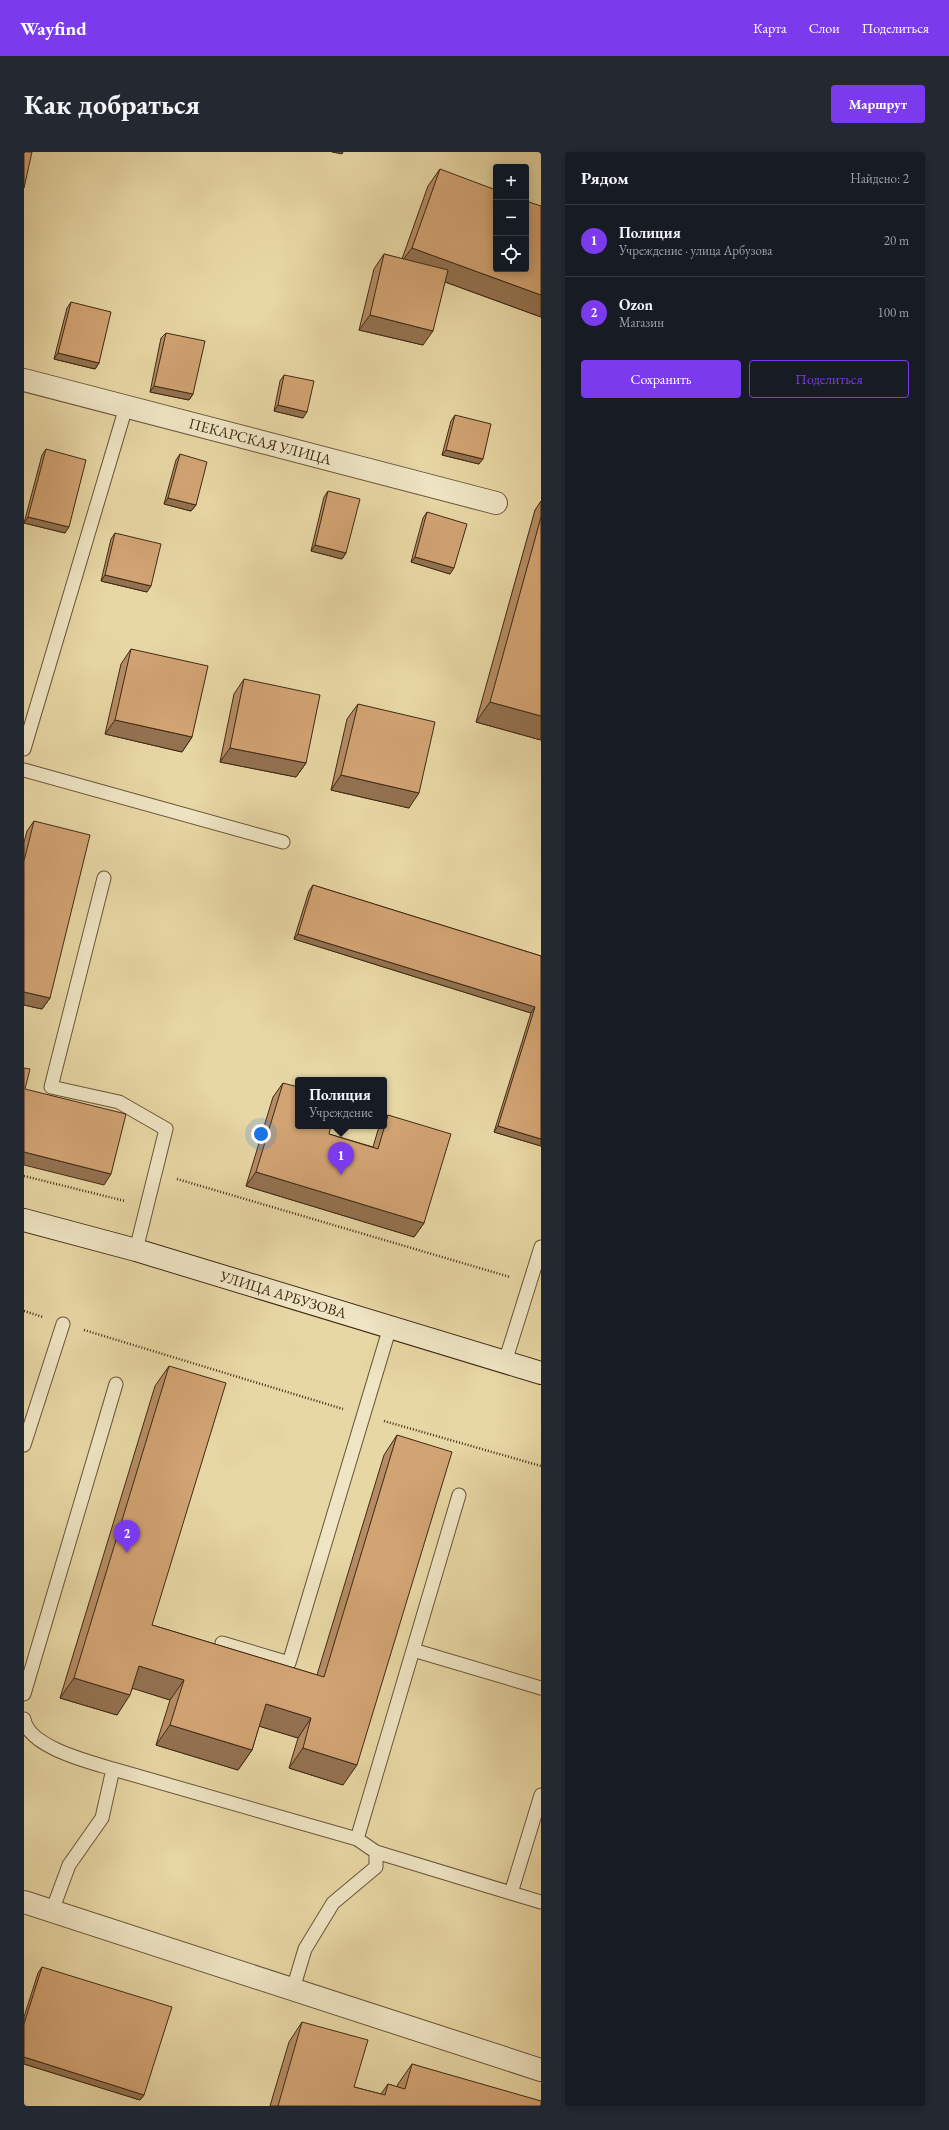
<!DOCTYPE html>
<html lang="ru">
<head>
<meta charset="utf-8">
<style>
	body { margin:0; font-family:"EB Garamond",serif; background:#242831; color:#f1f3f6 }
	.controls { position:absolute; right:12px; top:12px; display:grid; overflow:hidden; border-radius:4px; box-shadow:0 2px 10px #0003 }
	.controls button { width:36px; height:36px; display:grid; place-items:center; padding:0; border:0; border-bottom:1px solid #363941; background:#171b24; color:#f1f3f6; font:20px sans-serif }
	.you { position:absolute; left:237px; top:982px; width:14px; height:14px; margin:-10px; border:3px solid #fff; border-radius:50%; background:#1a73e8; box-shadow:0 0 0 6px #1a73e833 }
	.badge { display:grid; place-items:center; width:26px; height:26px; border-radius:50%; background:#7c3aed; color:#fff; font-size:13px; font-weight:700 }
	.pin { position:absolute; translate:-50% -33px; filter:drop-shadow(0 1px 2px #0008) }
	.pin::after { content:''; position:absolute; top:21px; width:14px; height:12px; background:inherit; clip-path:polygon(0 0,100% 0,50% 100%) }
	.popup { position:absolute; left:271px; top:925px; width:92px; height:52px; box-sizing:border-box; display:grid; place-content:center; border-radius:4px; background:#171b24; filter:drop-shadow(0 1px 3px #0005); font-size:13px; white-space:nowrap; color:#9ea1a6 }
	.popup b { font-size:15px; color:#f1f3f6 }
	.popup::after { content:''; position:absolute; left:50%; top:100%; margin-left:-8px; border:8px solid transparent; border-top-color:#171b24 }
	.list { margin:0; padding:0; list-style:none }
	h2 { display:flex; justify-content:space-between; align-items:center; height:52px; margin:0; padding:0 16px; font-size:17px }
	h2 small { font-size:13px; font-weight:400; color:#9ea1a6 }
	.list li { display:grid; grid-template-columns:26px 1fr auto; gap:12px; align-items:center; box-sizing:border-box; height:72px; padding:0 16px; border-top:1px solid #363941 }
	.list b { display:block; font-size:15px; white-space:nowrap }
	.list p { margin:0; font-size:13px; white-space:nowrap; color:#9ea1a6 }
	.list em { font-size:13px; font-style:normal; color:#9ea1a6 }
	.actions { display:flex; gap:8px; padding:12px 16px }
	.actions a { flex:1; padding:9px 0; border:1px solid #7c3aed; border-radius:4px; text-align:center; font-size:14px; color:#7c3aed }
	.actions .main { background:#7c3aed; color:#fff }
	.icon { flex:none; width:22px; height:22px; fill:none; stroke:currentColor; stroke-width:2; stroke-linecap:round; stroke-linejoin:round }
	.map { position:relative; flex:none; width:517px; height:1954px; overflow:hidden; border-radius:4px }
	header { display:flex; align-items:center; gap:24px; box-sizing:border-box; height:56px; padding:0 20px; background:#7c3aed; color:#fff }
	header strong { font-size:19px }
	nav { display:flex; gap:22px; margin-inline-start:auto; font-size:14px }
	.intro { display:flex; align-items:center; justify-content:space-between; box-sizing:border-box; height:96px; padding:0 24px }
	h1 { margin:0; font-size:28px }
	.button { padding:10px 18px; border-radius:4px; background:#7c3aed; color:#fff; font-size:14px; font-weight:700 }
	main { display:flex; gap:24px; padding:0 24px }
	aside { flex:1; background:#171b24; border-radius:4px; box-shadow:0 2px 10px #0003 }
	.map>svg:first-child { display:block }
</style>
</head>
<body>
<header>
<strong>Wayfind</strong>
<nav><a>Карта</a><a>Слои</a><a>Поделиться</a></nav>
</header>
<div class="intro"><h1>Как добраться</h1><a class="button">Маршрут</a></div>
<main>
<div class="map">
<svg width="517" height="1954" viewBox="0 0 517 1954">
	<rect width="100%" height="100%" fill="#e7d7a4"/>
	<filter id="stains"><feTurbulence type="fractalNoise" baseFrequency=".005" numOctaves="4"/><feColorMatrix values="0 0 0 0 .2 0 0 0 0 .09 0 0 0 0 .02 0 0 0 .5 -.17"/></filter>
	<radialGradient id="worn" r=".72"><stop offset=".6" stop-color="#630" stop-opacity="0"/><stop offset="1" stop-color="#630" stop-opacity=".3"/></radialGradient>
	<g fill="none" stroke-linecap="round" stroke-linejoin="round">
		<defs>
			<path id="lane" d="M0 597 102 255
				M0 618 259 690
				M80 726 27 935 95 950 142 977 112 1098
				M481 1210 517 1095
				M0 1293 39 1172
				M198 1491 265 1511 366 1175
				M389 1498 517 1536
				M0 1542 92 1232
				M0 1567C4 1595 66 1610 89 1617L78 1666 45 1713 28 1759
				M89 1617 333 1687 435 1343
				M352 1700 487 1741 517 1643
				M487 1741 517 1750
				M269 1837 281 1797 309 1751 352 1715V1700L333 1687"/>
			<g id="street">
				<path id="s1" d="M0 228 472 351"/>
				<path d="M0 1750 517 1918"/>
			</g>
			<g id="secondary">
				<path id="s2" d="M0 1068 112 1098 517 1221"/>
			</g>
		</defs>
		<!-- lane casing -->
		<use href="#lane" stroke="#6a5538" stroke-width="15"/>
		<!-- street casing -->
		<use href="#street" stroke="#6a5538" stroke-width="24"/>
		<!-- secondary casing -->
		<use href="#secondary" stroke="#402a14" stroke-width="24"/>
		<!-- path -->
		<path stroke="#402a14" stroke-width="2.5" stroke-dasharray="1 2" stroke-linecap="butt" d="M0 1024 101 1049
			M153 1027 486 1125
			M0 1159 19 1165
			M60 1178 319 1257
			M360 1269 517 1314"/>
		<!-- lane -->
		<use href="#lane" stroke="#efe5c4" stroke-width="13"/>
		<!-- street -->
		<use href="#street" stroke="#efe5c4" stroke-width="22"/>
		<!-- secondary -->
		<use href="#secondary" stroke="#efe5c4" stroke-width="22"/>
	</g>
	<!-- wall -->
	<path fill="#b58c63" stroke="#402a14" d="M416 17 517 165 421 130 399 193 335 178 350 117 360 102 378 107 404 34Z
		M47 150 75 211 71 217 30 207 43 156Z
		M142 181 169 242 165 248 126 240 137 186Z
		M260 223 279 266 250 259 256 229Z
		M431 263 455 312 418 303 427 269Z
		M22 297 41 381 0 371 18 303Z
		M156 302 172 353 167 359 140 352 152 308Z
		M304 339 322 401 318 407 287 399 300 345Z
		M517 349V588L452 570 511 358Z
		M403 360 426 422 387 410 399 366Z
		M91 381 123 440 77 429 87 387Z
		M107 497 168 585 158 600 81 582 97 512Z
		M220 527 282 611 272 625 196 610 210 542Z
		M334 552 385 656 307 638 323 567Z
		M10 669 26 846 18 857 0 853V690L3 679Z
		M289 733 517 804V994L470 980 507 861 270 787 285 739Z
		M259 931 305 982 349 995 354 978 357 974H360V969L364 963 400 1071 390 1085 222 1034 249 945Z
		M145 1214 128 1473 293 1523 360 1303 373 1283 319 1633 265 1616 274 1586 235 1574 228 1598 214 1618 132 1593 146 1548 109 1536 93 1563 36 1546 131 1234Z
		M18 1815 120 1943 116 1948 0 1912V1865L14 1821Z
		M278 1870 330 1935 357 1942 364 1932 373 1935 374 1932 388 1912 517 1954H246L265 1890Z"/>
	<!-- shaded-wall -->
	<path fill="#937250" stroke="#402a14" d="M308 0H319L318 2Z
		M388 96 517 143V165L375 113Z
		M346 163 409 179 399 193 335 178Z
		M34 201 75 211 71 217 30 207Z
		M130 234 169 242 165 248 126 240Z
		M254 253 283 260 279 266 250 259Z
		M422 298 459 307 455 312 418 303Z
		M144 346 172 353 167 359 140 352Z
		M4 365 45 375 41 381 0 371Z
		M291 393 322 401 318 407 287 399Z
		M391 405 430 416 426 422 387 410Z
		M81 423 127 434 123 440 77 429Z
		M466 550 517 564V588L452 570Z
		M91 568 168 585 158 600 81 582Z
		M206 596 282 611 272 625 196 610Z
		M317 623 395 641 385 656 307 638Z
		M274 782 511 855 507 861 270 787Z
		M0 840 26 846 18 857 0 853Z
		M474 974 517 987V994L470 980Z
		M0 1000 87 1022 80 1033 0 1013Z
		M232 1020 400 1071 390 1085 222 1034Z
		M115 1514 160 1528 146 1548 101 1534Z
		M50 1526 106 1543 93 1563 36 1546Z
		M242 1552 287 1566 274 1586 228 1572Z
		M146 1573 228 1598 214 1618 132 1593Z
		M279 1596 333 1613 319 1633 265 1616Z
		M0 1905 120 1943 116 1948 0 1912Z"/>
	<!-- building -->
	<path fill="#d2a373" stroke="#402a14" d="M0 0H8L0 36Z
		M416 17 472 38V117H502V49L517 54V143L388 96Z
		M360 102 424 118 409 179 346 163Z
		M47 150 87 160 75 211 34 201Z
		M142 181 181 189 169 242 130 234Z
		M260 223 290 229 283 260 254 253Z
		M431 263 467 272 459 307 422 298Z
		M22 297 62 308 45 375 4 365Z
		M156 302 183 310 172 353 144 346Z
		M304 339 336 347 322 401 291 393Z
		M403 360 443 372 430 416 391 405Z
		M517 365V564L466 550Z
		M91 381 137 392 127 434 81 423Z
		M107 497 184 514 168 585 91 568Z
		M220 527 296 543 282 611 206 596Z
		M334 552 411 570 395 641 317 623Z
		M10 669 66 683 26 846 0 840V709Z
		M289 733 517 804V987L474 974 511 855 274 782Z
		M0 916 6 917 1 937 102 962 87 1022 0 1000Z
		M259 931 274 935V974H307L305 982 354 997 364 963 427 982 400 1071 232 1020Z
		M145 1214 202 1231 128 1473 300 1525 373 1283 428 1300 333 1613 279 1596 287 1566 242 1552 228 1598 146 1573 160 1528 115 1514 106 1543 50 1526Z
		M18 1815 148 1855 120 1943 0 1905V1872Z
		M278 1870 344 1888 330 1935 361 1943 364 1932 381 1937 388 1912 517 1949V1954H254Z"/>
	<g text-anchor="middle" stroke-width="3" stroke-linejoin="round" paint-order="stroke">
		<!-- street labels -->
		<g font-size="15" fill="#402a14" stroke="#efe5c4">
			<text dy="5" stroke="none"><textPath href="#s1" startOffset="244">ПЕКАРСКАЯ УЛИЦА</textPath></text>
			<text dy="5" stroke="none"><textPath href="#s2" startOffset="270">УЛИЦА АРБУЗОВА</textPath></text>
		</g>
	</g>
	<rect width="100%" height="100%" filter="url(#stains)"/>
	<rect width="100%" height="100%" fill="url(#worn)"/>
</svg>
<div class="controls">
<button>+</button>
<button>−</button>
<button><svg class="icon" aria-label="locate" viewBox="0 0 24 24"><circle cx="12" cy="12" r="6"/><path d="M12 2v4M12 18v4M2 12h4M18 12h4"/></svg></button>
</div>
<div class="you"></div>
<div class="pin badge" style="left:317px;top:1023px">1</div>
<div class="popup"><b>Полиция</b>Учреждение</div>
<div class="pin badge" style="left:103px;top:1401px">2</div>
</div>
<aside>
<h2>Рядом<small>Найдено: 2</small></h2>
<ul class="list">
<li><span class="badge">1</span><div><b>Полиция</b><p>Учреждение · улица Арбузова</p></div><em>20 m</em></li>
<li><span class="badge">2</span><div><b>Ozon</b><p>Магазин</p></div><em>100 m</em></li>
</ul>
<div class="actions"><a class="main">Сохранить</a><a>Поделиться</a></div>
</aside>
</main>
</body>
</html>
